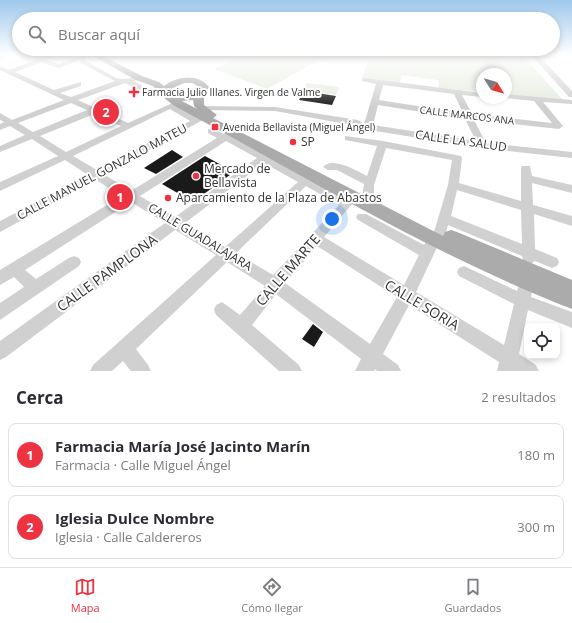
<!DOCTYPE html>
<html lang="es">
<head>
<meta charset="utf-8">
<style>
	body { margin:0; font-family:"Open Sans",sans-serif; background:#f7f7f7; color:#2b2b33 }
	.controls { position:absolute; right:12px; bottom:12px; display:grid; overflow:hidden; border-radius:8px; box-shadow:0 2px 6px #0003 }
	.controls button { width:36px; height:36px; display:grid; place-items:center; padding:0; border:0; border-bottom:1px solid #e1e1e2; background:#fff; color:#2b2b33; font:20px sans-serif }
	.compass { position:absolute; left:476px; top:68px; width:36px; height:36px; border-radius:50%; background:#fff; box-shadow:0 2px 6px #0003; rotate:127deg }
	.you { position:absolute; left:332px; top:219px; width:14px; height:14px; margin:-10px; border:3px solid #fff; border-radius:50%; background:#1a73e8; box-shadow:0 0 0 6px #1a73e833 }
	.badge { display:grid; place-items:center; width:26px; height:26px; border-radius:50%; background:#ed3242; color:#fff; font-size:13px; font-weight:700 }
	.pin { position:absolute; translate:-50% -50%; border:2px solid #fff; box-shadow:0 1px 4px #0006 }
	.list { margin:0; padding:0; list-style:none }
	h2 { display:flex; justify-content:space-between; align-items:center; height:52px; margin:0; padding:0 16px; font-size:17px }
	h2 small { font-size:13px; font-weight:400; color:#7c7c81 }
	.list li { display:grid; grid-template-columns:26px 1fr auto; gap:12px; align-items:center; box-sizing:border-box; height:64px; margin:0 8px 8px; padding:0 8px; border:1px solid #e1e1e2; border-radius:8px }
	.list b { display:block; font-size:15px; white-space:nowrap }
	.list p { margin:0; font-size:13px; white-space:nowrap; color:#7c7c81 }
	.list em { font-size:13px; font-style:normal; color:#7c7c81 }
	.icon { flex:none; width:22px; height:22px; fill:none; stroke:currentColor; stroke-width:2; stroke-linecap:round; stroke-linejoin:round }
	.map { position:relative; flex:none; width:572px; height:371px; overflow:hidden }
	.search { position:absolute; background:#fff; box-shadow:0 2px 6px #0003; left:12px; right:12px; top:12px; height:44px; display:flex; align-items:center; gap:10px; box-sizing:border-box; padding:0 14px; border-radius:22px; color:#7c7c81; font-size:15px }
	.sheet { height:196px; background:#fff }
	nav { display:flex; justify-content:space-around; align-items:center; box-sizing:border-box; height:56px; border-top:1px solid #e1e1e2; background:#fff; font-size:11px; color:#7c7c81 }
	nav a { display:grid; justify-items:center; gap:2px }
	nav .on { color:#ed3242 }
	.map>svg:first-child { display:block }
</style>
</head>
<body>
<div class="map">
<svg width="572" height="371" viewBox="0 0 572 371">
	<rect width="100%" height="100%" fill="#fff"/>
	<!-- green -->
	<path fill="#e6ecde" d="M246 55H328L267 89 214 69Z
		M370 55H522L563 100 506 95V74H482V92L439 88 438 80 401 75 400 83 362 78Z
		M307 83 339 87 336 95 303 90Z"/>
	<!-- building -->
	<path fill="#1a1a1a" d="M304 91 336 96 332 105 299 100Z
		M172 150 183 157 156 174 144 168Z
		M205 156 234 172 193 202 162 184Z
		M313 324 323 332 314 347 302 339Z"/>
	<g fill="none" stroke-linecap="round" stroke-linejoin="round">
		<!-- minor -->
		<path fill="#d0d0d0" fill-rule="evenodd" d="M11 55 10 56 0 60V56Z
			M48 55H57L46 60 59 64 82 55H90L86 58V61L116 78 122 79 141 77V79L133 81 159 94V98H153L125 83 78 100 128 123 177 101 181 103 176 106 197 117 204 114 208 117 105 175 131 191 217 138 208 133V129H214L224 134 229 131H235L237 133 232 137 264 154 268 151H274L276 153 271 158 305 176 308 173H316L317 175 313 180 345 198 349 193H357L359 196 324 237 404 285 419 255 358 220 356 217 358 214H366L424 245 429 235 435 234 434 232 448 185 452 160 386 148 374 185V196L368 200 362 196 364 184 337 170H328L323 167C332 156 357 171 367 176L377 146 345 140V136L383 141 461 156 462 158 459 183 521 201V168L522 166H530L532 176 572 185V193L532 183 533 205 572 216V226L534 214 535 249 557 258 559 262 557 266 552 268 535 261 529 265 524 263 522 256 448 225 445 236 439 237 441 239 416 292 504 345 514 304 459 276 457 272 459 268 464 266 517 291 522 277 527 275 532 277 534 282 531 297 572 312V328L528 310 519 354 536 365 539 371H497L499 362 409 305 383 354 398 365 401 371H377L375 369 374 371H355L361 359 276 294 252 325 299 365 302 371H279L216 315 214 310 216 305 222 302 240 315 265 286 227 262 136 349 148 365 151 371H131L123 361 112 371H90L93 365 216 255 175 230 6 357 0 360V341L165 223 131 202 25 270 36 279 69 258 74 256 79 258 81 262 79 266 0 320V303L24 287 14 277 0 285V270L122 196 96 180 0 232V221L88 175 65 160 0 191V182L58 156 32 139 0 152V146L25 135 10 126 0 130V124L4 122 0 120V113L12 120 64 100 0 70V66L9 70ZM80 60 81 63 115 81 71 97 60 93 81 86V82L54 90 15 72 41 62 59 68ZM71 103 87 110 33 132 18 123ZM170 109 190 121 97 170 73 156ZM94 114 121 126 66 152 40 136ZM226 141 257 158 175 217 140 196ZM264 163 298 182 225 247 185 223ZM306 186 339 205 273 275 236 253ZM457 190 521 210 522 244 451 216ZM317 246 397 297 370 344 285 283Z
			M531 55H538L572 91V97H569Z
			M364 78 482 93V97L462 95 472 114 552 123 534 101 505 98 506 94 572 100V104L543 102 563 126 559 129 474 120 486 143 572 152V158L482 148 350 127 346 124 275 111 201 110 197 108 201 106 275 107 358 120 364 124 376 84 362 81V79ZM383 85 454 94 463 113 379 100ZM378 105 465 119 476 141 373 125Z"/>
		<!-- major -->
		<path fill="#ababab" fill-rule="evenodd" d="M91 55H101L142 76 159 82 164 86C177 76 198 73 209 87L204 95V105L217 115 213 118 443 236 445 232 451 230 457 232 572 280V309C433 255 304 176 173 105L163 97 153 86 136 80ZM184 83H193L199 87C193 97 180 97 170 93L171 89ZM193 100 194 106 197 109 182 101Z"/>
	</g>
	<!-- sky -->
	<linearGradient id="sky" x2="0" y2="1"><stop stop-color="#9dc7eb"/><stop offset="0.51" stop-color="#fff"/><stop offset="1" stop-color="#fff" stop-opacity="0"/></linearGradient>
	<rect width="572" height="107" fill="url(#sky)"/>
	<!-- markers -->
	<g fill="#ed3242" stroke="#fff" stroke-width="1.5">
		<path d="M132 86h4v4h4v4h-4v4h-4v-4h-4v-4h4z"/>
		<rect x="211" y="123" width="8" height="8" rx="2"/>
		<circle cx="293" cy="142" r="4"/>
		<circle cx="196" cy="176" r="4"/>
		<circle cx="168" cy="198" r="4"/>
	</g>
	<g text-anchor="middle" stroke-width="4" stroke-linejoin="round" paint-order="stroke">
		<!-- far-poi labels -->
		<g font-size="10" fill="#333" stroke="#fff" text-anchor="start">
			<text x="142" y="96">Farmacia Julio Illanes. Virgen de Valme</text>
			<text x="223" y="131">Avenida Bellavista (Miguel Ángel)</text>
		</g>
		<!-- far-street labels -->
		<g font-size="10" fill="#333" stroke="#fff">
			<text transform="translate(467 115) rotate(7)" y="4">CALLE MARCOS ANA</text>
		</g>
		<!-- street labels -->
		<g font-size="12" fill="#333" stroke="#fff">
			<text transform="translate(461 141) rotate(8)" y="4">CALLE LA SALUD</text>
			<text transform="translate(102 172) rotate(-28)" y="4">CALLE MANUEL GONZALO MATEU</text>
			<text transform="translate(200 237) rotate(31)" y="4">CALLE GUADALAJARA</text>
		</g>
		<!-- poi labels -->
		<g font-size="12" fill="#333" stroke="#fff" text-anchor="start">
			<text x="301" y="146">SP</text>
			<text x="204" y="173">Mercado de<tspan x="204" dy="14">Bellavista</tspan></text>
			<text x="176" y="202">Aparcamiento de la Plaza de Abastos</text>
		</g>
		<!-- near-street labels -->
		<g font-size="14" fill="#333" stroke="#fff">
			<text transform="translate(288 270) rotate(-49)" y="5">CALLE MARTE</text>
			<text transform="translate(107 273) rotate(-36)" y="5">CALLE PAMPLONA</text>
			<text transform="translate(422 305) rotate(31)" y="5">CALLE SORIA</text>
		</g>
	</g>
</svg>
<div class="controls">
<button><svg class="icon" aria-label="locate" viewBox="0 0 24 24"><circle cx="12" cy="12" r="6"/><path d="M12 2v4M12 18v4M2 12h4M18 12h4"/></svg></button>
</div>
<svg class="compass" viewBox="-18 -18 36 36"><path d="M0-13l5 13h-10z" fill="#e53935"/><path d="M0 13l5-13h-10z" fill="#7c7c81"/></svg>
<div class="you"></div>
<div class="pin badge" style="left:120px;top:197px">1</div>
<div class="pin badge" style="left:106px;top:112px">2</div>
<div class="search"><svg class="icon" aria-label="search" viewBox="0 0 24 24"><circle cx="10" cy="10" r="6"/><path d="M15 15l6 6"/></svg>Buscar aquí</div>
</div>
<section class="sheet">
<h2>Cerca<small>2 resultados</small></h2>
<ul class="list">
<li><span class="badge">1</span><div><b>Farmacia María José Jacinto Marín</b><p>Farmacia · Calle Miguel Ángel</p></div><em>180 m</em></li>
<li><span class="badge">2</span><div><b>Iglesia Dulce Nombre</b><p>Iglesia · Calle Caldereros</p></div><em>300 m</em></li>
</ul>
</section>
<nav>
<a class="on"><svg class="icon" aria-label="map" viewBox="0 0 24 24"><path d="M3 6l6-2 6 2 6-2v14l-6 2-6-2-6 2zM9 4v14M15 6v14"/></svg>Mapa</a>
<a><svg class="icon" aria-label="directions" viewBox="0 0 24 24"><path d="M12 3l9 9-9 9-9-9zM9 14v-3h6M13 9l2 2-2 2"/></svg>Cómo llegar</a>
<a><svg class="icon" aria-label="saved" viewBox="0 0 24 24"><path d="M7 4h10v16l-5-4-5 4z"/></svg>Guardados</a>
</nav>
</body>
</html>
